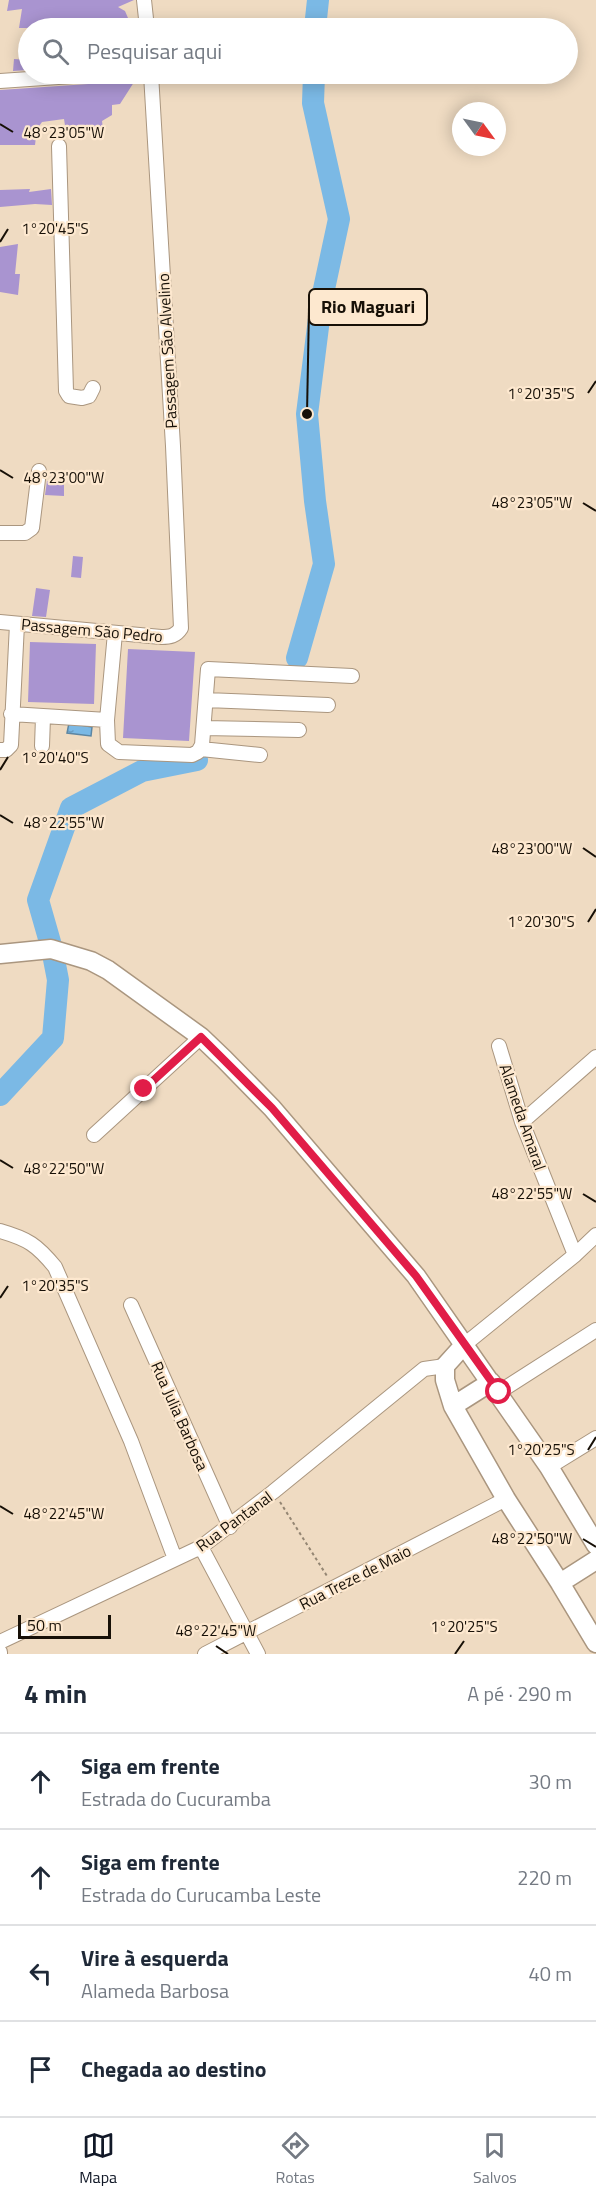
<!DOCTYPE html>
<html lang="pt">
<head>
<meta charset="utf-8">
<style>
	body { margin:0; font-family:"Titillium Web",sans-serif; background:#f2f2f3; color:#1f2937 }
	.compass { position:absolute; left:452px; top:102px; width:54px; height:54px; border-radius:50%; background:#fff; box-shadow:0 3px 15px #0003; rotate:123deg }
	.scale { position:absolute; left:18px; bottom:15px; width:93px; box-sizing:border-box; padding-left:6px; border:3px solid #171007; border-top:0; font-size:16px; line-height:21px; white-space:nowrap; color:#171007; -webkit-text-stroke:4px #fde8cf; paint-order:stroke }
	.stop { position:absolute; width:18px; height:18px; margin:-14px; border:4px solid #e11d48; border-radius:50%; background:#fff }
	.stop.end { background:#e11d48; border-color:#fff; box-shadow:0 2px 6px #0008 }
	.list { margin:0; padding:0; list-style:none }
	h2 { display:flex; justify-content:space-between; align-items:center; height:78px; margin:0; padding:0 24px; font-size:26px }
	h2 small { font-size:20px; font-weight:400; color:#747a83 }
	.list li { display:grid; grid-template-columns:39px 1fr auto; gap:18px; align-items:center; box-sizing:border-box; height:96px; padding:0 24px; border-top:2px solid #e0e1e3 }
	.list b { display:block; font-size:22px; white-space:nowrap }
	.list p { margin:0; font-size:20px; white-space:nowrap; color:#747a83 }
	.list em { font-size:20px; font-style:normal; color:#747a83 }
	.icon { flex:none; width:33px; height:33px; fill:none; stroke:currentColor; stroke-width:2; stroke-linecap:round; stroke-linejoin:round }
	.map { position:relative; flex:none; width:596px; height:1654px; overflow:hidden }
	.search { position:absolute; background:#fff; box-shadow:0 3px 15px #0003; left:18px; right:18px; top:18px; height:66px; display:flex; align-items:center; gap:15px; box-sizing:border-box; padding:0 21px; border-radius:33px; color:#747a83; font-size:22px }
	.sheet { height:462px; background:#fff }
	nav { display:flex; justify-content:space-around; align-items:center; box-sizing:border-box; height:84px; border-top:2px solid #e0e1e3; background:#fff; font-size:16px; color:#747a83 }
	nav a { display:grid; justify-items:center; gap:3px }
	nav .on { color:#111827 }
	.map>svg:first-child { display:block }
</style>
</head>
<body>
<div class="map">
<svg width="596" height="1654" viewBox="0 0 596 1654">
	<defs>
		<pattern id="water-ripples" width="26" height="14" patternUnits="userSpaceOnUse" patternTransform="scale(1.5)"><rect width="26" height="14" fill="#7bb9e5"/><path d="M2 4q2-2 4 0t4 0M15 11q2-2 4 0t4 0" fill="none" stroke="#6a9ec3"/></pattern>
	</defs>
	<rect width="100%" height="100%" fill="#efdbc2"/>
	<!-- water -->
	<path fill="url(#water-ripples)" stroke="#5d86a2" stroke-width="1.5" d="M69 723 92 727 91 736 67 733Z"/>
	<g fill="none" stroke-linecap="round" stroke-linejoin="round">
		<!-- river -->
		<path stroke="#7bb9e5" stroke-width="22" d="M315 28 318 0
			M297 658 324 564 315 501 307 414 321 303 339 219 313 103 314 74
			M0 1095 53 1038 58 980 52 949 38 900 71 808 142 771 197 760"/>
	</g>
	<!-- building -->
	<path fill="#a994d0" d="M9 0H134L118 7 125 11 131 25 103 22V28H19L22 9 7 11Z
		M14 59 28 60V70L13 71Z
		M127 76V79H136L120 104 112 105V115L102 121 103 129 82 128V130L66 132 64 119 42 122 37 129 35 145H0V90L103 83 110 78Z
		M30 189 29 192 51 189 52 205 35 204 0 207V190Z
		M18 244 15 274H20L18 295 0 292V247Z
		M47 481 64 482V496L45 495Z
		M73 556 83 557 81 578 71 577Z
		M36 588 50 590 46 617 32 616Z
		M30 642 96 644 94 704 28 702Z
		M128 649 195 652 189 741 123 738Z"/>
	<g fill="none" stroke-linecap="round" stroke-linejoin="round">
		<defs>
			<path id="minor" d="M144 0 147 28
				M0 81 102 74
				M59 146 66 391 69 396 82 398 89 396 93 388
				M0 533H25L32 528 39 471
				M0 622 161 637C170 637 176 636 181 628L173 446 151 74
				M115 633 107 720 108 744 119 752 192 755 198 752 202 745 208 669 352 676
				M206 700 328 705
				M11 714 107 720
				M204 728 299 730
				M42 746 43 717
				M201 749 260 755
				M0 750H6L11 745 17 624
				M499 1046 522 1122 575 1255
				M522 1122 596 1057
				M94 1135 201 1037
				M0 1231C28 1239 37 1245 55 1267L131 1441 175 1559
				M131 1305 230 1527
				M464 1345 575 1255 596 1235
				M499 1392 596 1330
				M549 1467 596 1438
				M201 1547 258 1654
				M0 1642 201 1547 273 1492 424 1369 445 1366
				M0 1652V1654
				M205 1654 506 1499"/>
			<path id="major" d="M0 954 51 949 91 961 108 970 201 1037 224 1059 272 1108 416 1276 549 1467 596 1545
				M464 1345 445 1366V1380L453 1406 506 1499 560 1583 596 1643
				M453 1406 491 1382
				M560 1583 596 1560"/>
		</defs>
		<!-- minor casing -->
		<use href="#minor" stroke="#aa967f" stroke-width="16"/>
		<!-- major casing -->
		<use href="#major" stroke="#aa967f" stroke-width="21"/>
		<!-- path -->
		<path stroke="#948673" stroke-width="2" stroke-dasharray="3 3" stroke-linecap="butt" d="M280 1502 327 1576"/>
		<!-- minor -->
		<use href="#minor" stroke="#fff" stroke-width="14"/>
		<!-- major -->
		<use href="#major" stroke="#fff" stroke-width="18"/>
	</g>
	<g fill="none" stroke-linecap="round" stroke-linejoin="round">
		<!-- route -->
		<path stroke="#e11d48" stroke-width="8" d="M144 1089 201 1037 272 1108 416 1276 499 1392"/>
	</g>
	<!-- ticks -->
	<path fill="none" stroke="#171007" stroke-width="2" d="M0 124 13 132M0 242 8 229M588 393 596 381M0 470 13 478M583 503 596 511M0 770 8 757M0 815 13 823M583 848 596 857M588 922 596 909M0 1160 13 1168M583 1194 596 1202M0 1298 8 1286M588 1450 596 1437M0 1506 13 1514M583 1539 596 1547M216 1646 228 1654M455 1654 464 1641"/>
	<g text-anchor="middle" stroke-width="4.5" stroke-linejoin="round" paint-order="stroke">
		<!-- street labels -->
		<g font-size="16" fill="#171007" stroke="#fde8cf">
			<text transform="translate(167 351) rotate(-93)" y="6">Passagem São Alvelino</text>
			<text transform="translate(92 630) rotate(5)" y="6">Passagem São Pedro</text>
			<text transform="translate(523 1117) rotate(71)" y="6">Alameda Amaral</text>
			<text transform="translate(180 1416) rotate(66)" y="6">Rua Julia Barbosa</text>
			<text transform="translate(234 1521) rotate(-36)" y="6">Rua Pantanal</text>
			<text transform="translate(355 1577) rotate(-27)" y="6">Rua Treze de Maio</text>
		</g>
	</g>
	<g font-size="15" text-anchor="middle" fill="#171007" stroke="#fde8cf" stroke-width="4.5" stroke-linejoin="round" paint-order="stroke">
		<text x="64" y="138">48°23'05"W</text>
		<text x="55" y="234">1°20'45"S</text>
		<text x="541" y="399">1°20'35"S</text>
		<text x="64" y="483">48°23'00"W</text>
		<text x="532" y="508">48°23'05"W</text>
		<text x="55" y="763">1°20'40"S</text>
		<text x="64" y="828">48°22'55"W</text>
		<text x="532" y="854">48°23'00"W</text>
		<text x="541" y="927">1°20'30"S</text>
		<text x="64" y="1174">48°22'50"W</text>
		<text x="532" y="1199">48°22'55"W</text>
		<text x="55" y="1291">1°20'35"S</text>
		<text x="541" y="1455">1°20'25"S</text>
		<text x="64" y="1519">48°22'45"W</text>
		<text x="532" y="1544">48°22'50"W</text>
		<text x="464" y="1632">1°20'25"S</text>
		<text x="216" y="1636">48°22'45"W</text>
	</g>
	<!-- callouts -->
	<path fill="none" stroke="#171007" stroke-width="2" d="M307 414L309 307"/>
	<circle fill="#171007" stroke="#fde8cf" stroke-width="2" cx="307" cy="414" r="6"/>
	<rect fill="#fde8cf" stroke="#171007" stroke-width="2" x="309" y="289" width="118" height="36" rx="6"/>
	<g font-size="18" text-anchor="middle" font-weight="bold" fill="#171007">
		<text x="368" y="313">Rio Maguari</text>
	</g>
</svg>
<svg class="compass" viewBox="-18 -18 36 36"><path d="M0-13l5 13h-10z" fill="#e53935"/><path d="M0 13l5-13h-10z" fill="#747a83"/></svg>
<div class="scale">50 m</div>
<div class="stop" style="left:499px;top:1392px"></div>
<div class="stop end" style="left:144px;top:1089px"></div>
<div class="search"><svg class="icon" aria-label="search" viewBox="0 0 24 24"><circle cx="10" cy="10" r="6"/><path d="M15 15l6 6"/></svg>Pesquisar aqui</div>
</div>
<section class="sheet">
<h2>4 min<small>A pé · 290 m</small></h2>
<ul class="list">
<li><svg class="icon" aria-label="ahead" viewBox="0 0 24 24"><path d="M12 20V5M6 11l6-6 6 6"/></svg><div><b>Siga em frente</b><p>Estrada do Cucuramba</p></div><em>30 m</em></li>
<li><svg class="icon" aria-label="ahead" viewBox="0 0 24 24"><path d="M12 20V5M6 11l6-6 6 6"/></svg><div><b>Siga em frente</b><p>Estrada do Curucamba Leste</p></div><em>220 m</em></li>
<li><svg class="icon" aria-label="left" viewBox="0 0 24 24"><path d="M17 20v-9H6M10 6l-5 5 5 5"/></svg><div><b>Vire à esquerda</b><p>Alameda Barbosa</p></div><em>40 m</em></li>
<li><svg class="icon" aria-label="arrive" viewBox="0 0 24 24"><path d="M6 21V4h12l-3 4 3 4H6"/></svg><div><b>Chegada ao destino</b></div></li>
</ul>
</section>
<nav>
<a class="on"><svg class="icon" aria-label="map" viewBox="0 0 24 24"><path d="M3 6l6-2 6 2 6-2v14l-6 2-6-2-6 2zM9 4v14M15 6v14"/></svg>Mapa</a>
<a><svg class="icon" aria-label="directions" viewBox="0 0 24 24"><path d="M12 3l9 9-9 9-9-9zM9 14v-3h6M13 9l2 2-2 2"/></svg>Rotas</a>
<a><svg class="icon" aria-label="saved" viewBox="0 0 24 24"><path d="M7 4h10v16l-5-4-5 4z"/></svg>Salvos</a>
</nav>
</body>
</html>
